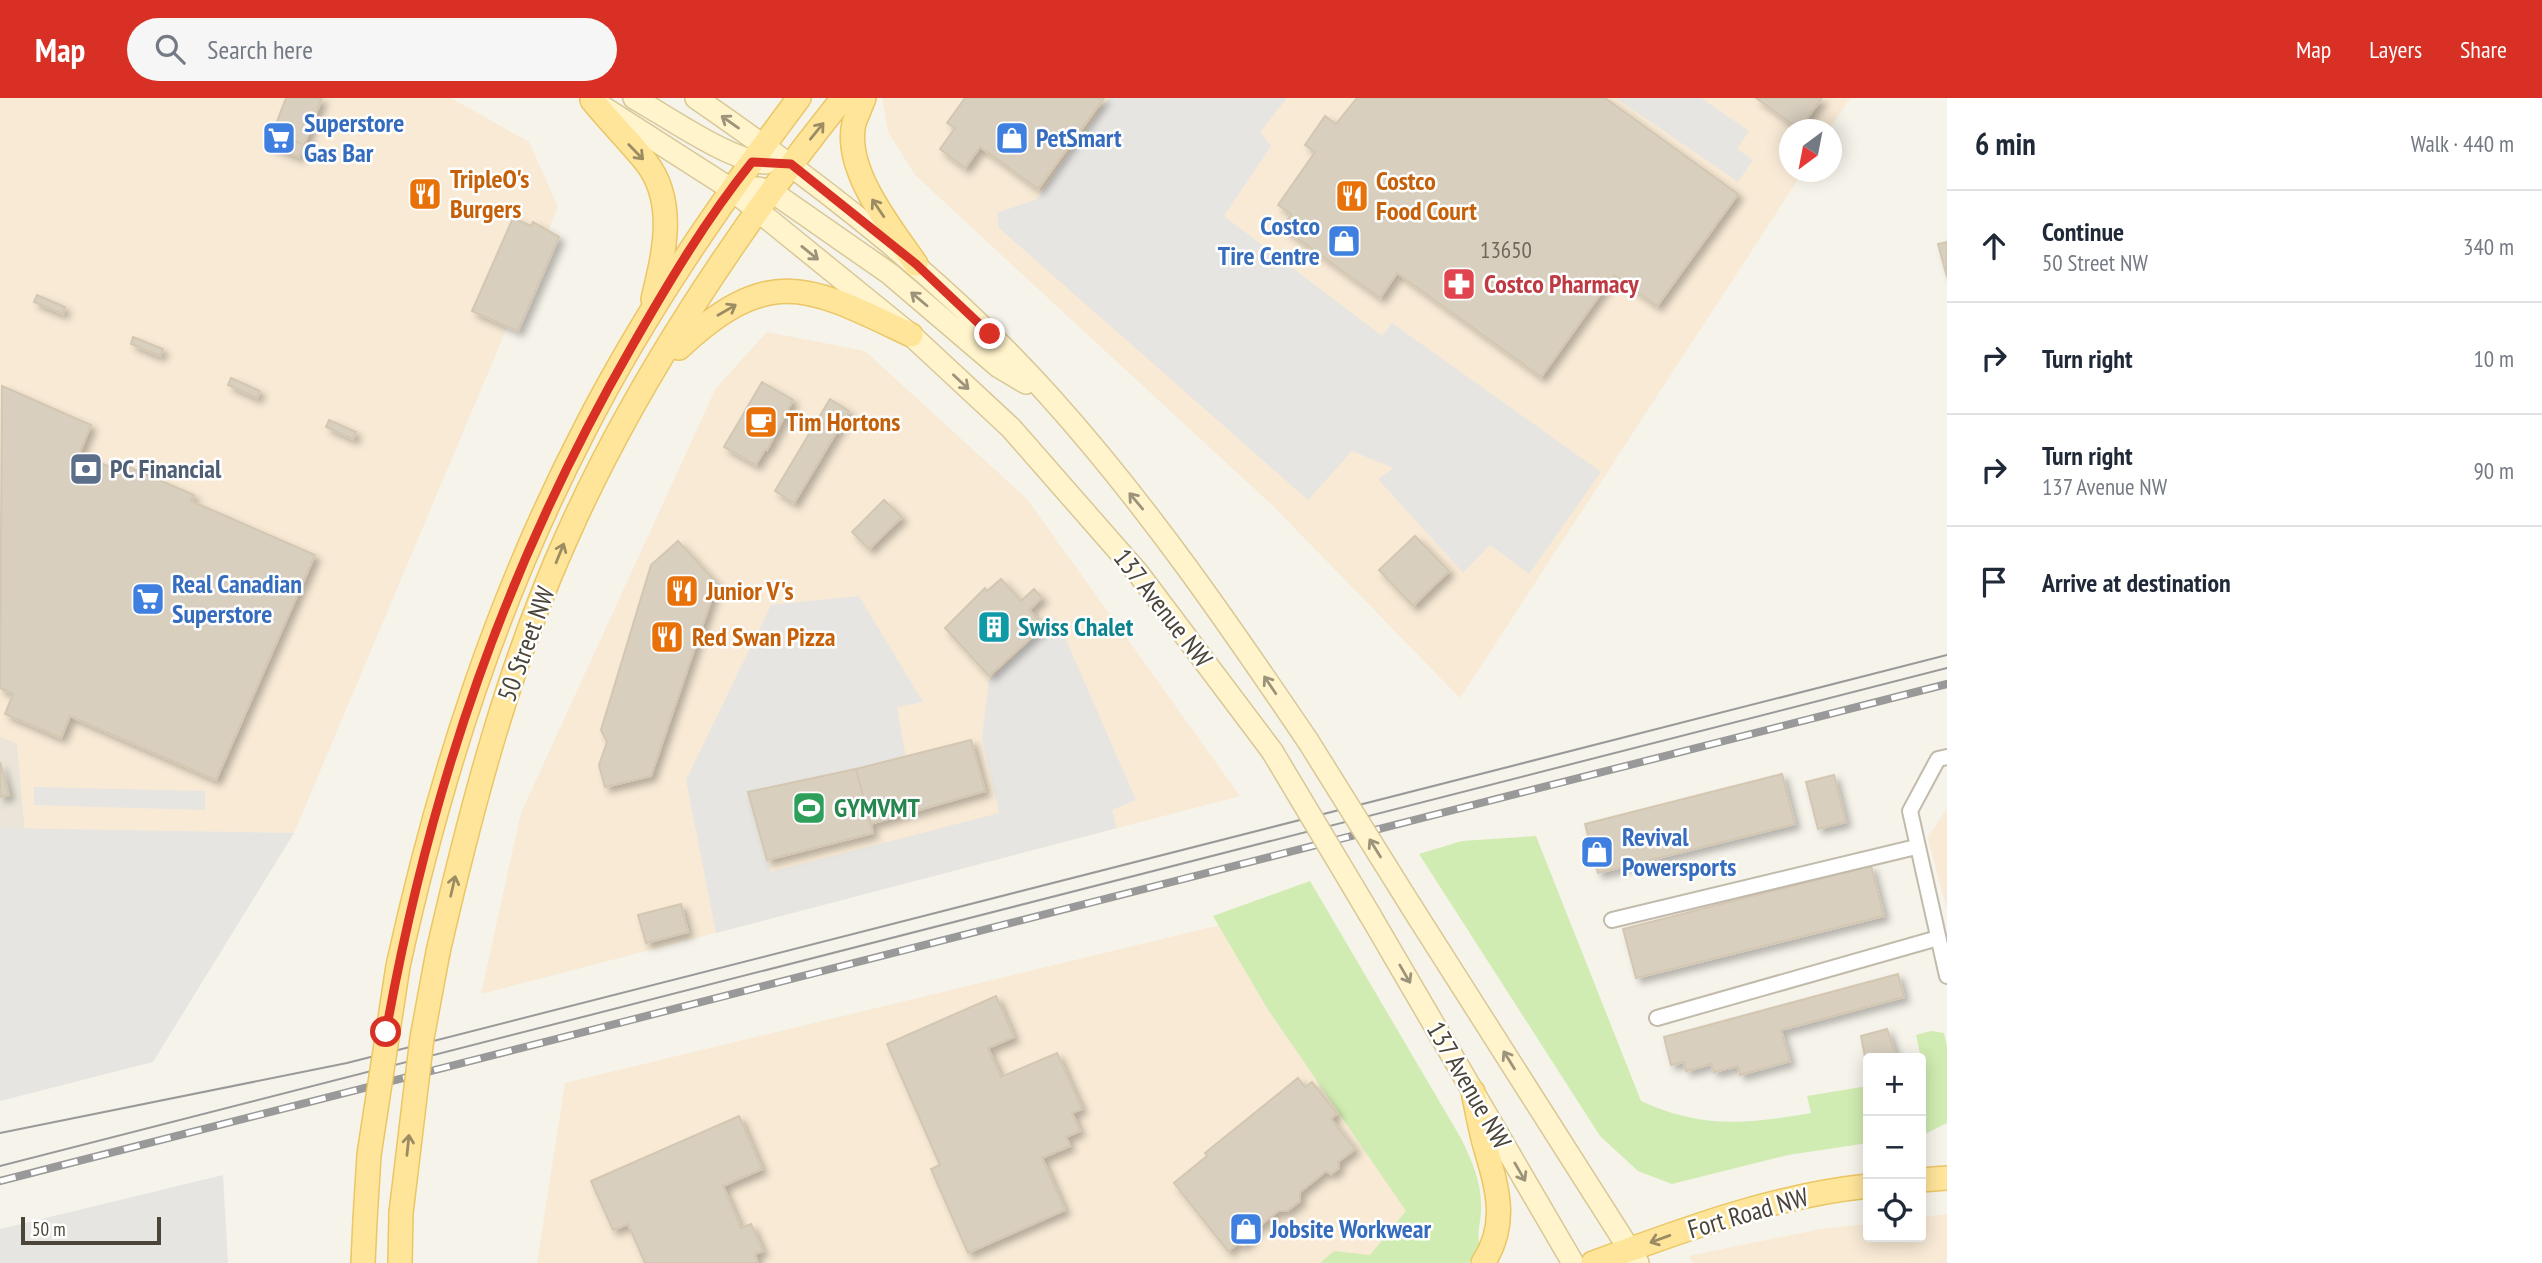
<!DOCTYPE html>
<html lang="en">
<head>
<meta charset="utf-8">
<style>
	body { margin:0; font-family:"PT Sans Narrow",sans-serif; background:#f6f6f7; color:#1f2937 }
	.controls { position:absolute; right:21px; bottom:21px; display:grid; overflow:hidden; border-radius:7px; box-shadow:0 4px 18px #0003 }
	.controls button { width:63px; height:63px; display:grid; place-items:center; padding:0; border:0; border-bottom:2px solid #e0e1e3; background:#fff; color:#1f2937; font:35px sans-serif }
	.compass { position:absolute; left:1779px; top:21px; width:63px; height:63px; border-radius:50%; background:#fff; box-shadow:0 4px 18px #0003; rotate:212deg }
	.scale { position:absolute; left:21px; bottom:18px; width:140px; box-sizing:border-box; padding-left:7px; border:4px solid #4b4438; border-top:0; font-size:19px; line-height:24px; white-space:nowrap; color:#4b4438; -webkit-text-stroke:5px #fff; paint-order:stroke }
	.stop { position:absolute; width:21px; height:21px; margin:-16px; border:5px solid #d93025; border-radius:50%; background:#fff }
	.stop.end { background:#d93025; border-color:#fff; box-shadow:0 2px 7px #0008 }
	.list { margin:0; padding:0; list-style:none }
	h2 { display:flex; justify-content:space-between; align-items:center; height:91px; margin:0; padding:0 28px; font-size:30px }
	h2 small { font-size:23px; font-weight:400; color:#747a83 }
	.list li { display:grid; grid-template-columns:46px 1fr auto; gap:21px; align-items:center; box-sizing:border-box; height:112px; padding:0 28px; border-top:2px solid #e0e1e3 }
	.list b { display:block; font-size:26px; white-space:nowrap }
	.list p { margin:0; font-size:23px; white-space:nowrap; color:#747a83 }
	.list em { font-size:23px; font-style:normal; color:#747a83 }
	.icon { flex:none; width:38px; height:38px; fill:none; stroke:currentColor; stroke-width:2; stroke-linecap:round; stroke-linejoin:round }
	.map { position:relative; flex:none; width:1947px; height:1165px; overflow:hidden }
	header { display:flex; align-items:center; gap:42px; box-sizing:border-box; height:98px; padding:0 35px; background:#d93025; color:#fff }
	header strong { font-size:33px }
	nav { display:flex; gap:38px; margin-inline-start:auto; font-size:24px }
	.search { width:490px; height:63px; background:#f6f6f7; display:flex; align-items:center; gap:18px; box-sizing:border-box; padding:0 24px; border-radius:38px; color:#747a83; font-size:26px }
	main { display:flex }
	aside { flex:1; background:#fff }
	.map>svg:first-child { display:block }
</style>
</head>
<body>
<header>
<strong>Map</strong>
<div class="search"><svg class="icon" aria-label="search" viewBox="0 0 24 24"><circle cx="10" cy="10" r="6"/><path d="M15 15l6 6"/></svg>Search here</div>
<nav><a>Map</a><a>Layers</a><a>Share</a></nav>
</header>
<main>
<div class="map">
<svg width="1947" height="1165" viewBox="0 0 1947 1165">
	<defs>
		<filter id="shadow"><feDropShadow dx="5" dy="5" stdDeviation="3.5" flood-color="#0004"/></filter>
	</defs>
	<rect width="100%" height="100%" fill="#f6f3ea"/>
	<!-- residential -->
	<path fill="#eae5d8" d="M0 638 17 646 25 731 0 730Z"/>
	<!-- commercial -->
	<path fill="#f8ead5" d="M0 0H451L529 44 558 109 294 735 25 731 17 646 0 638Z
		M882 0H1850L1830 31 1790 32V74H1803L1460 600 1273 408 915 77 888 34Z
		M767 234 865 253 1027 401 1240 698 481 896 521 715 716 290Z
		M1947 710V812L1928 740Z
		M1287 811 1436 1058 1421 1165H537L565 985Z
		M1947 1116V1165H1693L1688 1158 1821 1131 1868 1126V1139H1921V1119Z"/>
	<!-- green -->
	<path fill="#d0ecb2" d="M1536 738 1641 1003C1702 1031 1746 1026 1811 1015L1807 998 1868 988V1045L1788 1057 1672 1086 1638 1073 1600 1038 1419 756 1462 743Z
		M1310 783 1462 1042C1472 1064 1481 1083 1481 1107 1482 1124 1475 1135 1481 1152L1468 1165H1320L1334 1153 1370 1157 1406 1113 1267 910 1213 818Z
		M1931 933 1944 935 1947 949V1025L1921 1038 1923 970 1916 937Z"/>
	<!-- parking -->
	<path fill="#e7e5e2" d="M1109 0H1287L1260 34 1271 48 1224 118 1382 238 1392 225 1601 374 1529 476 1490 447 1463 475 1378 381 1393 370 1352 353 1308 402 999 130 997 115 1037 101Z
		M1616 0H1701L1749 33 1737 51 1753 62 1738 84Z
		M859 498 923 604 897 609 906 660 748 694 771 774 999 715 982 640 989 582 1056 519 1136 702 1112 712 1117 730 716 835 686 682 771 507Z
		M34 689 205 693V712L34 707Z
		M0 730 241 734 294 735 153 964 0 1003Z
		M223 1077 228 1165H0V1131Z"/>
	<!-- building -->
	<path fill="#d8cfbf" stroke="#d4c7b2" stroke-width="2" filter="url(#shadow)" d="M286 0H322L304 47 273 34Z
		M965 0H1104L1038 91 980 49 965 70 940 51 955 30 947 25Z
		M1357 0H1605L1738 96 1657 208 1614 177 1541 279 1397 175 1380 200 1282 129 1291 116 1278 107 1315 54 1305 47 1325 18 1336 26Z
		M1756 0H1822L1799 31Z
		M273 34 304 47 299 59 268 47Z
		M513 120 531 128 533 124 559 139 518 233 472 213Z
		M1947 144V179L1938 146Z
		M37 197 65 209 63 216 34 204Z
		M133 239 163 251 160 258 131 246Z
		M231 280 260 293 257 300 228 287Z
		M762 284 793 302 767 352 765 351 756 367 724 349Z
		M2 288 91 327 79 356 110 369 113 362 194 397 191 403 315 457 216 682 70 618 61 640 5 616 13 596 0 590Z
		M830 301 849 313 794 405 775 393Z
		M329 322 356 334 353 341 326 329Z
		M884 402 902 419 869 451 852 434Z
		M1415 438 1449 473 1413 508 1379 472Z
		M678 443 717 485 651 678 605 689 599 667 607 644 601 632 651 467Z
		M1001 481 1021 503 1034 491 1042 500 1029 512 1044 528 989 578 945 530 985 490 987 493Z
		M971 642 985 693 870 726 856 671Z
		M0 664 9 697 0 699Z
		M856 671 873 735 767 762 748 694Z
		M1782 676 1795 726 1598 775 1585 726Z
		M1834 677 1846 724 1818 731 1806 684Z
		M1871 768 1884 818 1636 880 1623 831Z
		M681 806 688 834 646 845 638 817Z
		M1898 876 1904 899 1781 932 1790 963 1740 977 1738 968 1714 974 1711 966 1686 973 1684 964 1671 967 1664 939Z
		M996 898 1014 939 988 950 1001 979 1057 955 1082 1011 1072 1015 1080 1033 1066 1039 1070 1048 1042 1060 1065 1112 968 1155 931 1071 940 1067 887 946Z
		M1887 931 1897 960H1868V974L1861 938Z
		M1298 980 1305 989 1312 984 1337 1015 1331 1021 1355 1051 1338 1064 1339 1070 1331 1076 1326 1073 1300 1094V1103L1287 1113H1278L1252 1134 1251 1140 1244 1147 1238 1145 1228 1153 1174 1085 1207 1058 1205 1055Z
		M739 1018 762 1071 723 1088 741 1130 751 1126 763 1153 755 1156 758 1165H645L628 1126 613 1132 591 1083Z"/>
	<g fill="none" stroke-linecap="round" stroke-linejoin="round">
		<defs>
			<path id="street" d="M1947 659 1938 661 1910 713 1947 878
				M1612 822 1916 749
				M1657 920 1938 840"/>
			<path id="secondary" d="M634 0C668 19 730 63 766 65
				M696 0C824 88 947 184 1051 300 1147 407 1228 525 1308 643
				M603 9 731 91 911 237 1011 330 1138 475 1272 653
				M731 91 758 90 771 93 890 176 999 269 1026 285
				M1411 808 1638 1165
				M1370 817 1573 1165"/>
			<path id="primary" d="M864 0C861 8 857 17 854 25 843 72 892 131 916 166
				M592 2C609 23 629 43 646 64 677 104 664 156 653 201
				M679 250C771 164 810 189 911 237
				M438 854C471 711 508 568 569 434 636 284 740 128 843 0
				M398 868C440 678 496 502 586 329 646 212 721 104 799 0
				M1473 994C1477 1012 1480 1031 1485 1048 1497 1089 1509 1126 1483 1165
				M1921 1082 1947 1080
				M363 1165 365 1122
				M400 1165 401 1115
				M1593 1165C1683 1132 1772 1098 1868 1088"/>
		</defs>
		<!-- street casing -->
		<use href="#street" stroke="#c2bbac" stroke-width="18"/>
		<!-- secondary casing -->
		<use href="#secondary" stroke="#d8c898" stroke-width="24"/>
		<!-- primary casing -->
		<use href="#primary" stroke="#eac664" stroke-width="26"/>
		<!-- street -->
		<use href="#street" stroke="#fff" stroke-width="14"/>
		<!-- secondary -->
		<use href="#secondary" stroke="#fff4cb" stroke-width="21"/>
		<!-- primary -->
		<use href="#primary" stroke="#ffe59a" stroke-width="23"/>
		<!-- tram -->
		<path stroke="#999" stroke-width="2" d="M0 1035 347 965 1947 557
			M0 1068 1947 570"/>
		<defs>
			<path id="rail" d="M0 1083 1947 586"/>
		</defs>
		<!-- rail casing -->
		<use href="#rail" stroke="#999" stroke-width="8"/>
		<!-- rail -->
		<use href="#rail" stroke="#fff" stroke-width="5" stroke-dasharray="16" stroke-linecap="butt"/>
		<defs>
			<path id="secondary-bridge" d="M1308 643 1411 808
				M1272 653 1370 817"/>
			<path id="primary-bridge" d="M401 1115 422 940 438 854
				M365 1122 369 1057 398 868"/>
		</defs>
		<!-- secondary-bridge casing -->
		<use href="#secondary-bridge" stroke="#d8c898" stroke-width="24" stroke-linecap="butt"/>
		<!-- primary-bridge casing -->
		<use href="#primary-bridge" stroke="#eac664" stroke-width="26" stroke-linecap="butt"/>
		<!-- secondary-bridge -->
		<use href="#secondary-bridge" stroke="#fff4cb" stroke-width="21"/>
		<!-- primary-bridge -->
		<use href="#primary-bridge" stroke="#ffe59a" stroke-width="23"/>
	</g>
	<!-- one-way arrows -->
	<defs><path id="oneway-shaft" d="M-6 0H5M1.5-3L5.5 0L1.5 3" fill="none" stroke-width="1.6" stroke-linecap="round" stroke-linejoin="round" transform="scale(1.75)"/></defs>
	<g stroke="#9c937a">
		<use href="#oneway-shaft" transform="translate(730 24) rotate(-145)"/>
		<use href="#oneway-shaft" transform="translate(810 155) rotate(39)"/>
		<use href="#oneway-shaft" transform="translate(919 201) rotate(-140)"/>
		<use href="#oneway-shaft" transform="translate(961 284) rotate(43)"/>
		<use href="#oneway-shaft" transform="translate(1136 403) rotate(-130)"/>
		<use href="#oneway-shaft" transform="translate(1270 587) rotate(-124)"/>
		<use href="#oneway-shaft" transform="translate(1375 750) rotate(-122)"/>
		<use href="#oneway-shaft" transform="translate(1405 876) rotate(60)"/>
		<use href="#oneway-shaft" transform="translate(1509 962) rotate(-122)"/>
		<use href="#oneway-shaft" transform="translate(1520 1074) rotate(60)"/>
	</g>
	<g stroke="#9c8c64">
		<use href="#oneway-shaft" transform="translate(817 33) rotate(-51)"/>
		<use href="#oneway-shaft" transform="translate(636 54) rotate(46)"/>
		<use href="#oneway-shaft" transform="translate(878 110) rotate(-124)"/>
		<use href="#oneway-shaft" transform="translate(727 212) rotate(-30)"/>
		<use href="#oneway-shaft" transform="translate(560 455) rotate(-68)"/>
		<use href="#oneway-shaft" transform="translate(453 788) rotate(-77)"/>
		<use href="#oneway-shaft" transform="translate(408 1047) rotate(-84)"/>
		<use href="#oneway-shaft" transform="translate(1660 1141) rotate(160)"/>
	</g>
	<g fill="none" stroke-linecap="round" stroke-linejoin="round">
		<!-- route -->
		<path stroke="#d93025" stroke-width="9" d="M386 934C430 688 506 467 631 250 667 187 706 121 752 64L791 66 916 166 990 236"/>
	</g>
	<!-- icons -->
	<defs>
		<symbol id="supermarket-square" viewBox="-11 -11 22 22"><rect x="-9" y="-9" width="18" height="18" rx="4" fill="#3f7fe0" stroke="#fff"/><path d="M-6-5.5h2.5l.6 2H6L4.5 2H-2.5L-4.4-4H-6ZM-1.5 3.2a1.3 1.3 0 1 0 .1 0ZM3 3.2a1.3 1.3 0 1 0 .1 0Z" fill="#fff"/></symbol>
		<symbol id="shop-square" viewBox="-11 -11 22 22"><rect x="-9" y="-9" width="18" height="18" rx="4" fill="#3f7fe0" stroke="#fff"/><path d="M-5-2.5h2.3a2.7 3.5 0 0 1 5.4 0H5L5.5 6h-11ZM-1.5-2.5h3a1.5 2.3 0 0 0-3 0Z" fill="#fff"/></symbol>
		<symbol id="restaurant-square" viewBox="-11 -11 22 22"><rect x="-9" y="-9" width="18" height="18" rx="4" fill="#e8710a" stroke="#fff"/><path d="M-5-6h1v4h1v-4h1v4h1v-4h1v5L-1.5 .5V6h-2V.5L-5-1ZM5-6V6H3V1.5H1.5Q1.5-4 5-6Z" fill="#fff"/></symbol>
		<symbol id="pharmacy-square" viewBox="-11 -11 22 22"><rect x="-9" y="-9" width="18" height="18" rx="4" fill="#e0444e" stroke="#fff"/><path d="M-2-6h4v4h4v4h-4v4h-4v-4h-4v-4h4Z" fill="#fff"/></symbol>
		<symbol id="cafe-square" viewBox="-11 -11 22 22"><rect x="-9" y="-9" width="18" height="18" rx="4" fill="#e8710a" stroke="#fff"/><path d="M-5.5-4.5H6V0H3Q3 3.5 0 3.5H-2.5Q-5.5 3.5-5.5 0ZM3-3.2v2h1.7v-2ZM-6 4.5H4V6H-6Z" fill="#fff"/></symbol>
		<symbol id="bank-square" viewBox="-11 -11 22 22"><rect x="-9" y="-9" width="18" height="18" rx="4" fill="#5c6f8a" stroke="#fff"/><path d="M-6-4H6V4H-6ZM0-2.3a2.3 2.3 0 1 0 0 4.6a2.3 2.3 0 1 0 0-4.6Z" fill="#fff"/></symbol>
		<symbol id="building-square" viewBox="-11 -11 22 22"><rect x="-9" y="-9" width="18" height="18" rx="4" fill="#0f9aa8" stroke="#fff"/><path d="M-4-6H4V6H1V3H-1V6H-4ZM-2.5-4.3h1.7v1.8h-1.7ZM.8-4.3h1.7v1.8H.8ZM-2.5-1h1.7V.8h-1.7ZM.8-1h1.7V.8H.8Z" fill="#fff"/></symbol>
		<symbol id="stadium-square" viewBox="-11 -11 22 22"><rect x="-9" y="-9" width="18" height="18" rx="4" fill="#2e9e5b" stroke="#fff"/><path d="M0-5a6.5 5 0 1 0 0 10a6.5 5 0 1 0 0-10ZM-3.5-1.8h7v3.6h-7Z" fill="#fff"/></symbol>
	</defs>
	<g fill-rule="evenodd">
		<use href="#supermarket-square" x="260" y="21" width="38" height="38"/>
		<use href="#shop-square" x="993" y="21" width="38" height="38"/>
		<use href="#restaurant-square" x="406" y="77" width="38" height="38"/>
		<use href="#restaurant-square" x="1333" y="79" width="38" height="38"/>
		<use href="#shop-square" x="1325" y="124" width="38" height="38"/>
		<use href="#pharmacy-square" x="1440" y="167" width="38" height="38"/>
		<use href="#cafe-square" x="742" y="305" width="38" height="38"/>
		<use href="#bank-square" x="67" y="352" width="38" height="38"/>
		<use href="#restaurant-square" x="663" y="474" width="38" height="38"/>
		<use href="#supermarket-square" x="129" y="482" width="38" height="38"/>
		<use href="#building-square" x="975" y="510" width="38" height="38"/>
		<use href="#restaurant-square" x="648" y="520" width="38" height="38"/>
		<use href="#stadium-square" x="790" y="691" width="38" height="38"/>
		<use href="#shop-square" x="1578" y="735" width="38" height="38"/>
		<use href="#shop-square" x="1227" y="1112" width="38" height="38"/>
	</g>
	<g text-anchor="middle" stroke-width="5" stroke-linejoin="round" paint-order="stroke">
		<!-- number labels -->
		<g font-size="23" fill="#6e675a">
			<text x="1506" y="160">13650</text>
		</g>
		<!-- shop labels -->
		<g font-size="26" font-weight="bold" fill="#366cbe" stroke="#fff" text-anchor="start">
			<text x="304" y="34">Superstore<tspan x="304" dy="30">Gas Bar</tspan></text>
			<text x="1036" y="49">PetSmart</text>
			<text x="1320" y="137" text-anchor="end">Costco<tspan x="1320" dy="30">Tire Centre</tspan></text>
			<text x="172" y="495">Real Canadian<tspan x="172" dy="30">Superstore</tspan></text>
			<text x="1622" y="748">Revival<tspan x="1622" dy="30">Powersports</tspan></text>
			<text x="1270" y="1140">Jobsite Workwear</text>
		</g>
		<!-- food labels -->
		<g font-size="26" font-weight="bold" fill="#c56008" stroke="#fff" text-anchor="start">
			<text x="450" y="90">TripleO's<tspan x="450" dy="30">Burgers</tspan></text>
			<text x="1376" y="92">Costco<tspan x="1376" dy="30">Food Court</tspan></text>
			<text x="786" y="333">Tim Hortons</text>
			<text x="706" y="502">Junior V's</text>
			<text x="692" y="548">Red Swan Pizza</text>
		</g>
		<!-- health labels -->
		<g font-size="26" font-weight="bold" fill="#be3a42" stroke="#fff" text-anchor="start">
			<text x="1484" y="195">Costco Pharmacy</text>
		</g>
		<!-- service labels -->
		<g font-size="26" font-weight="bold" fill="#4e5e75" stroke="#fff" text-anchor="start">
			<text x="110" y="380">PC Financial</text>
		</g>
		<!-- street labels -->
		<g font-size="26" fill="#4b4438" stroke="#fff">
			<text transform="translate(1163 510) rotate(52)" y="9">137 Avenue NW</text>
			<text transform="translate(526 546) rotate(-70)" y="9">50 Street NW</text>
			<text transform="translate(1469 987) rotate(60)" y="9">137 Avenue NW</text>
			<text transform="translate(1748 1115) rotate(-16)" y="9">Fort Road NW</text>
		</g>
		<!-- culture labels -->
		<g font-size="26" font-weight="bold" fill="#0d838f" stroke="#fff" text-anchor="start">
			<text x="1018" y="538">Swiss Chalet</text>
		</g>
		<!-- leisure labels -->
		<g font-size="26" font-weight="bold" fill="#27864d" stroke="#fff" text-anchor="start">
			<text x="834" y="719">GYMVMT</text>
		</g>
	</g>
</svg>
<div class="controls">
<button>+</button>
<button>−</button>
<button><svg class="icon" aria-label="locate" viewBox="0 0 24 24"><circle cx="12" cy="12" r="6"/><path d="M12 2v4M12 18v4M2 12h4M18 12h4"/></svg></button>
</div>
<svg class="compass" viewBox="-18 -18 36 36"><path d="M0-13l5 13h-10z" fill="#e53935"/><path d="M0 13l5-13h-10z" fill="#747a83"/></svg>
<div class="scale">50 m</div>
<div class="stop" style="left:386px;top:934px"></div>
<div class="stop end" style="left:990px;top:236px"></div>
</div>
<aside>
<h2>6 min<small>Walk · 440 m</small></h2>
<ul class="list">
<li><svg class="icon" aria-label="ahead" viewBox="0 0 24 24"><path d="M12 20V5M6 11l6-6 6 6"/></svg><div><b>Continue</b><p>50 Street NW</p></div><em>340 m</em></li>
<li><svg class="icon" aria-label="right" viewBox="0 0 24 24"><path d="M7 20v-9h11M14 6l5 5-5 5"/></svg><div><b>Turn right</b></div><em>10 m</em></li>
<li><svg class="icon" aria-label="right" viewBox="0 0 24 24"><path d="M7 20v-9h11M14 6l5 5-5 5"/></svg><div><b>Turn right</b><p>137 Avenue NW</p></div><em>90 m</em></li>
<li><svg class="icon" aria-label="arrive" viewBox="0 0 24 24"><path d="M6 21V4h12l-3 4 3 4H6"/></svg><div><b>Arrive at destination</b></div></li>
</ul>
</aside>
</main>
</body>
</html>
